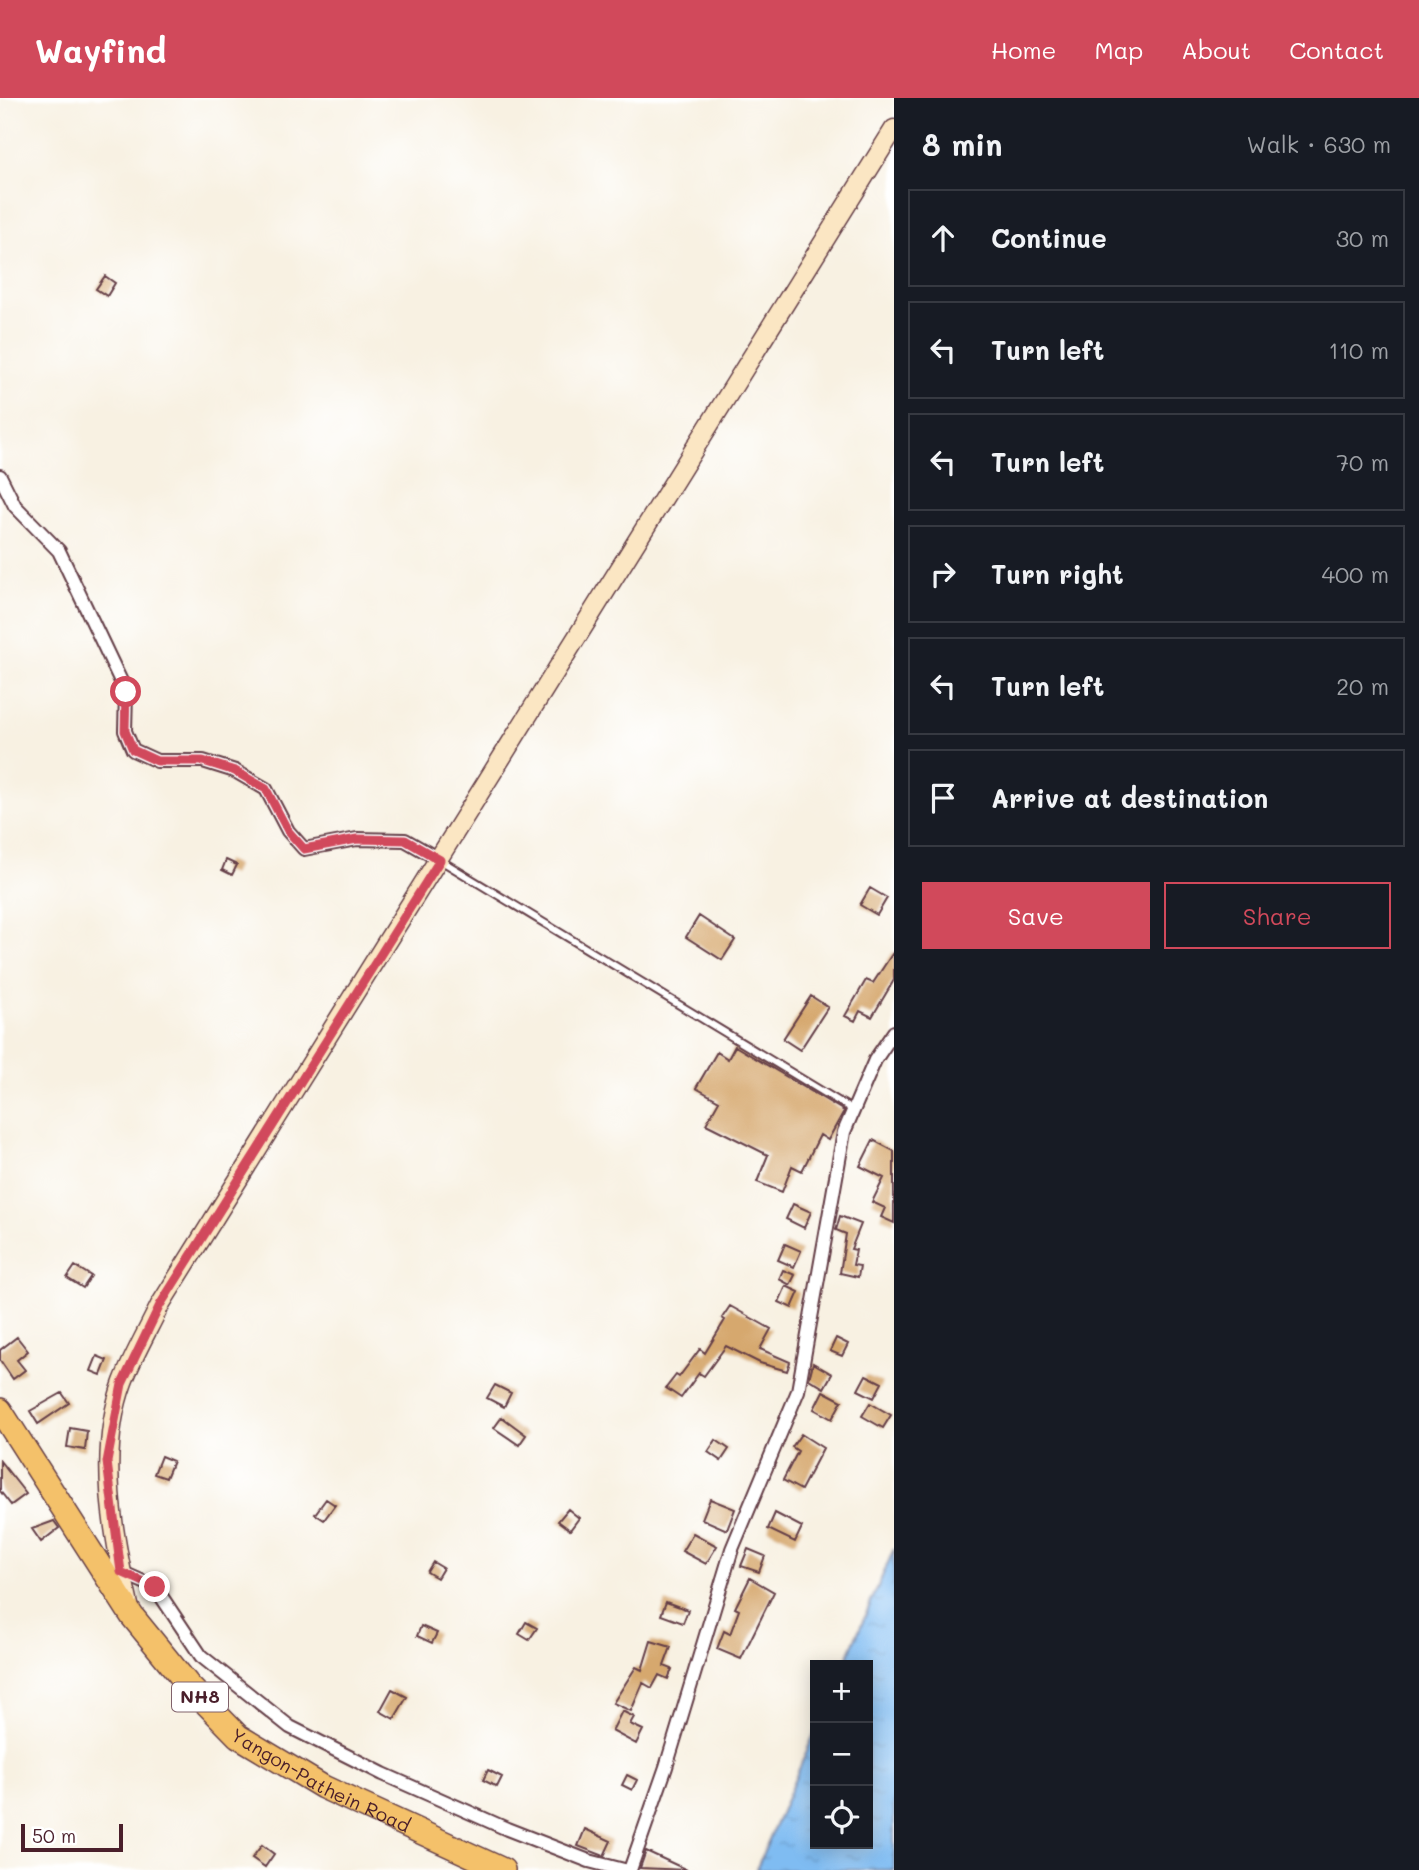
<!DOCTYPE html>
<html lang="en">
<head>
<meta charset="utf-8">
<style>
	body { margin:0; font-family:Mali,sans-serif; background:#242831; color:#f1f3f6 }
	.controls { position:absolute; right:21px; bottom:21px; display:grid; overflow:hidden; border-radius:0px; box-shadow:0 4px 18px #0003 }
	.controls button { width:63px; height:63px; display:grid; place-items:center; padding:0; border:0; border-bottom:2px solid #363941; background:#171b24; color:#f1f3f6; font:35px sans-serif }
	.scale { position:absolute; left:21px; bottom:18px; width:102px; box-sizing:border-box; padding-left:7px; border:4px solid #4a1f2b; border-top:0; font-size:19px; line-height:24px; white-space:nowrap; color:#4a1f2b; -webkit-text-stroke:5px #fff; paint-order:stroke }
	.stop { position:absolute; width:21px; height:21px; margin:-16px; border:5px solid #d1495b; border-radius:50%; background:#fff }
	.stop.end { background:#d1495b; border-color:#fff; box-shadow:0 2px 7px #0008 }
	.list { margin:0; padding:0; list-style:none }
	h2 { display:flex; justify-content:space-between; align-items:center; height:91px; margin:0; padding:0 28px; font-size:30px }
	h2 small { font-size:23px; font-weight:400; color:#9ea1a6 }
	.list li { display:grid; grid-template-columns:46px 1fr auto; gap:21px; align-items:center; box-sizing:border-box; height:98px; margin:0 14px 14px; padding:0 14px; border:2px solid #363941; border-radius:0px }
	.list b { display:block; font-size:26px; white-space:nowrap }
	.list em { font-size:23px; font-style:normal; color:#9ea1a6 }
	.actions { display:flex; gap:14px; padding:21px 28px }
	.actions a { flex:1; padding:16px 0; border:2px solid #d1495b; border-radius:0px; text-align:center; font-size:24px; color:#d1495b }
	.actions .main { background:#d1495b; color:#fff }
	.icon { flex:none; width:38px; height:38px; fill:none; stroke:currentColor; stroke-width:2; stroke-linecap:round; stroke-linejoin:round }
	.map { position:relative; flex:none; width:894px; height:1772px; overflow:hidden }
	header { display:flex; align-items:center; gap:42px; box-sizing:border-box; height:98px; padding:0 35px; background:#d1495b; color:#fff }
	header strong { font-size:33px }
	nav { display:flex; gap:38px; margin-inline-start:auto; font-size:24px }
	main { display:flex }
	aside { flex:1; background:#171b24 }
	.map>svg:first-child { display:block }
</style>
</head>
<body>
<header>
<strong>Wayfind</strong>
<nav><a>Home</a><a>Map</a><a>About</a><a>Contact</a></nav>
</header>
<main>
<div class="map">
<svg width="894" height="1772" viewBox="0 0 894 1772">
	<defs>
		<pattern id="water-ripples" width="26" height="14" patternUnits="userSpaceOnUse" patternTransform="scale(1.75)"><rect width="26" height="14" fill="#7fbcf2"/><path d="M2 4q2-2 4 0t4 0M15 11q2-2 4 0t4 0" fill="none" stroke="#6fa1d0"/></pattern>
	</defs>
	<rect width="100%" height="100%" fill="#fff"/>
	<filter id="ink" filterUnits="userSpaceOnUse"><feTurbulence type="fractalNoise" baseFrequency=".0143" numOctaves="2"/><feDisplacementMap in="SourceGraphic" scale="14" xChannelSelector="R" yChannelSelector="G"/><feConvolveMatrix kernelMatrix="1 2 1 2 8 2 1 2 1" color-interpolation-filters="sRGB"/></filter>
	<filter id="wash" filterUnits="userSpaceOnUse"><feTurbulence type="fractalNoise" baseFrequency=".00686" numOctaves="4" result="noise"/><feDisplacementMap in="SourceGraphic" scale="28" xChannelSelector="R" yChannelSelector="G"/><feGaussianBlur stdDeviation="1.57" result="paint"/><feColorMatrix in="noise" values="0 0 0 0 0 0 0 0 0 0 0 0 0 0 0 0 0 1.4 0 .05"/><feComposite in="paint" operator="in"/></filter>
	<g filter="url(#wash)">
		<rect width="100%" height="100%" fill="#f8f1e2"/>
		<!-- water -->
		<path fill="url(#water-ripples)" stroke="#646e8e" stroke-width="2" d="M894 1451V1772H756L815 1634V1746H868V1567H844Z"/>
		<g id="blocks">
			<!-- building -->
			<path fill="#d6a86e" d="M105 178 115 185 107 198 96 191Z
				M226 762 237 767 232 777 222 772Z
				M870 790 887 800 877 817 860 807Z
				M699 818 735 842 722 862 686 839Z
				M894 853V882L872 919 860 913 855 923 845 918 866 882 873 885Z
				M811 898 828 909 800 952 783 941Z
				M735 948 844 1013 828 1042 820 1037 802 1073 792 1068 782 1094 757 1084 768 1057 706 1026 719 1003 696 990 717 954 728 961Z
				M873 1042 894 1053V1125L881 1119 885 1110 872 1104 884 1080 860 1068Z
				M793 1106 811 1114 804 1130 786 1121Z
				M840 1118 861 1126 851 1151 856 1152 853 1167 860 1168 858 1179 840 1175 846 1136 836 1132Z
				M785 1146 801 1153 794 1169 778 1162Z
				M75 1168 91 1178 83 1190 67 1180Z
				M783 1172 795 1177 790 1187 779 1181Z
				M786 1188 799 1194 792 1210 779 1204Z
				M730 1208 771 1231 760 1251 790 1264 787 1273 760 1265 726 1248 704 1278 699 1275 681 1300 666 1290 676 1277 679 1279 700 1251 705 1255 725 1222 722 1220Z
				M17 1239 28 1253 17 1262 25 1272 13 1281 0 1262V1252Z
				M836 1240 848 1246 842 1258 830 1253Z
				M97 1258 107 1262 101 1277 91 1273Z
				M813 1265 832 1276 824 1290 809 1281Z
				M866 1277 882 1285 874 1300 858 1292Z
				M495 1287 511 1295 504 1309 487 1300Z
				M823 1293 842 1303 832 1321 814 1311Z
				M62 1295 69 1305 38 1326 30 1313Z
				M870 1305 891 1317 883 1330 862 1318Z
				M502 1319 526 1337 519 1347 494 1330Z
				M70 1330 87 1333 85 1352 67 1349Z
				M801 1336 823 1350 801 1392 783 1382 798 1353 792 1349Z
				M716 1342 729 1351 721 1363 708 1354Z
				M161 1358 173 1363 166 1380 154 1376Z
				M0 1363 26 1396 11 1407 0 1393Z
				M326 1401 335 1407 324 1422 315 1416Z
				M710 1401 735 1411 727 1432 702 1421Z
				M568 1411 579 1420 570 1432 558 1423Z
				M775 1415 802 1429 795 1444 768 1431Z
				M54 1423 59 1430 41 1444 32 1431Z
				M693 1435 717 1448 706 1466 682 1453Z
				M748 1451 765 1458 759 1474 741 1468Z
				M433 1464 443 1470 437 1480 427 1474Z
				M750 1480 774 1494 741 1561 717 1551 724 1533 730 1536 739 1512 735 1510Z
				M666 1504 688 1512 683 1525 661 1517Z
				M526 1524 537 1530 529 1542 519 1536Z
				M421 1528 437 1535 432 1545 417 1538Z
				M651 1543 671 1549 664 1568 672 1571 668 1581 659 1577 652 1590 643 1585 631 1613 613 1605 636 1569 642 1572Z
				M392 1591 407 1599 394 1621 380 1613Z
				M622 1613 634 1619 630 1626 643 1632 636 1646 612 1633Z
				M488 1672 502 1679 497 1689 483 1682Z
				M627 1677 637 1682 632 1692 622 1687Z
				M585 1731 611 1743 604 1758 578 1748Z
				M262 1747 274 1756 265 1769 252 1760Z
				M646 1753 687 1772 640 1770Z"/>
		</g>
	</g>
	<g filter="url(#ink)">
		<use href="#blocks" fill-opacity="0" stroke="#643e46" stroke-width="2"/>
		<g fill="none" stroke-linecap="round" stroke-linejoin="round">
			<defs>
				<path id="lane" d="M440 762 853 1012"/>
				<path id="street" d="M0 378 15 408 59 453 126 594 125 633 133 652 157 663H203L235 673 266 691 288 733 304 751 357 741 405 742 440 762
					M121 1474 155 1489 201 1558 290 1629 383 1676 507 1731 589 1763 624 1772
					M630 1772 666 1669 732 1451 798 1293 844 1034 875 962 894 934"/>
				<path id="secondary" d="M129 1507C113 1438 97 1353 123 1284 133 1258 148 1232 160 1207L894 31"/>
				<g id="highway">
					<path id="s1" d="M0 1312 132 1518 189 1588 238 1638 323 1689 503 1772"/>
				</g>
			</defs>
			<!-- lane casing -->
			<use href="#lane" stroke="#643e46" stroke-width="10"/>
			<!-- street casing -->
			<use href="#street" stroke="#643e46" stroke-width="16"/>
			<!-- secondary casing -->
			<use href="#secondary" stroke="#643e46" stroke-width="21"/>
			<!-- highway casing -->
			<use href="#highway" stroke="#643e46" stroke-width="26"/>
			<!-- lane -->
			<use href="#lane" stroke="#fff" stroke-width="6"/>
			<!-- street -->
			<use href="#street" stroke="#fff" stroke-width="12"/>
			<!-- secondary -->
			<use href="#secondary" stroke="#fbe6c3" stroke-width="18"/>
			<!-- highway -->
			<use href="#highway" stroke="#f4c16a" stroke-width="23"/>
		</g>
	</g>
	<g fill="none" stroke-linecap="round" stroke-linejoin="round" filter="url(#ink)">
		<!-- route -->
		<path stroke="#d1495b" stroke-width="9" d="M126 594 125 633 133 652 157 663H203L235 673 266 691 288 733 304 751 357 741 405 742 440 762 160 1207 122 1286 107 1364 121 1474 155 1489"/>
	</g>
	<g text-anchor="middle" stroke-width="7" stroke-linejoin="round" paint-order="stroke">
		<!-- shield labels -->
		<rect fill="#fff" stroke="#80626b" stroke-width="2" x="172" y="1584.5" width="56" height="29" rx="5"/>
		<g font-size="18" font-weight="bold" fill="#4a1f2b">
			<text x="200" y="1605">NH8</text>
		</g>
		<!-- street labels -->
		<g font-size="19" fill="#4a1f2b" stroke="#fff">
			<text dy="7" stroke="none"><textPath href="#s1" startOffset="499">Yangon-Pathein Road</textPath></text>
		</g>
	</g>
</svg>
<div class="controls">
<button>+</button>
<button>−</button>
<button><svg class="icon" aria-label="locate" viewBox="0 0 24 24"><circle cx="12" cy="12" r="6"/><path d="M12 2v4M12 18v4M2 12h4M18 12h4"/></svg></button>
</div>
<div class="scale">50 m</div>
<div class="stop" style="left:126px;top:594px"></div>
<div class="stop end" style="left:155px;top:1489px"></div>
</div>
<aside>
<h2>8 min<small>Walk · 630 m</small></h2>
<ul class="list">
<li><svg class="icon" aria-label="ahead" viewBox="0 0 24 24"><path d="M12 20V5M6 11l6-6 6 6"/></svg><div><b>Continue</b></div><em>30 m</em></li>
<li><svg class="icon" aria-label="left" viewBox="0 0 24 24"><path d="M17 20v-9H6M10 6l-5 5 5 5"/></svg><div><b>Turn left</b></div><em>110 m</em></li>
<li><svg class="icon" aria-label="left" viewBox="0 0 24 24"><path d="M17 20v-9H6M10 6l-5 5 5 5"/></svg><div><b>Turn left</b></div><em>70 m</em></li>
<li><svg class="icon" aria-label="right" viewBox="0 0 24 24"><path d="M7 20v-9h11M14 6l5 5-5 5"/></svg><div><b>Turn right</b></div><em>400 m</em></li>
<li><svg class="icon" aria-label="left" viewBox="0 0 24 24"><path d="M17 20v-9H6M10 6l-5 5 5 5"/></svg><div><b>Turn left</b></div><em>20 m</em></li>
<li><svg class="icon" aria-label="arrive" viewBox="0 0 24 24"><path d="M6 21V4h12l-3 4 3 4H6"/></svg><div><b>Arrive at destination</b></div></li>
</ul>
<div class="actions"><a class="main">Save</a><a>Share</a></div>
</aside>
</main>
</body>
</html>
